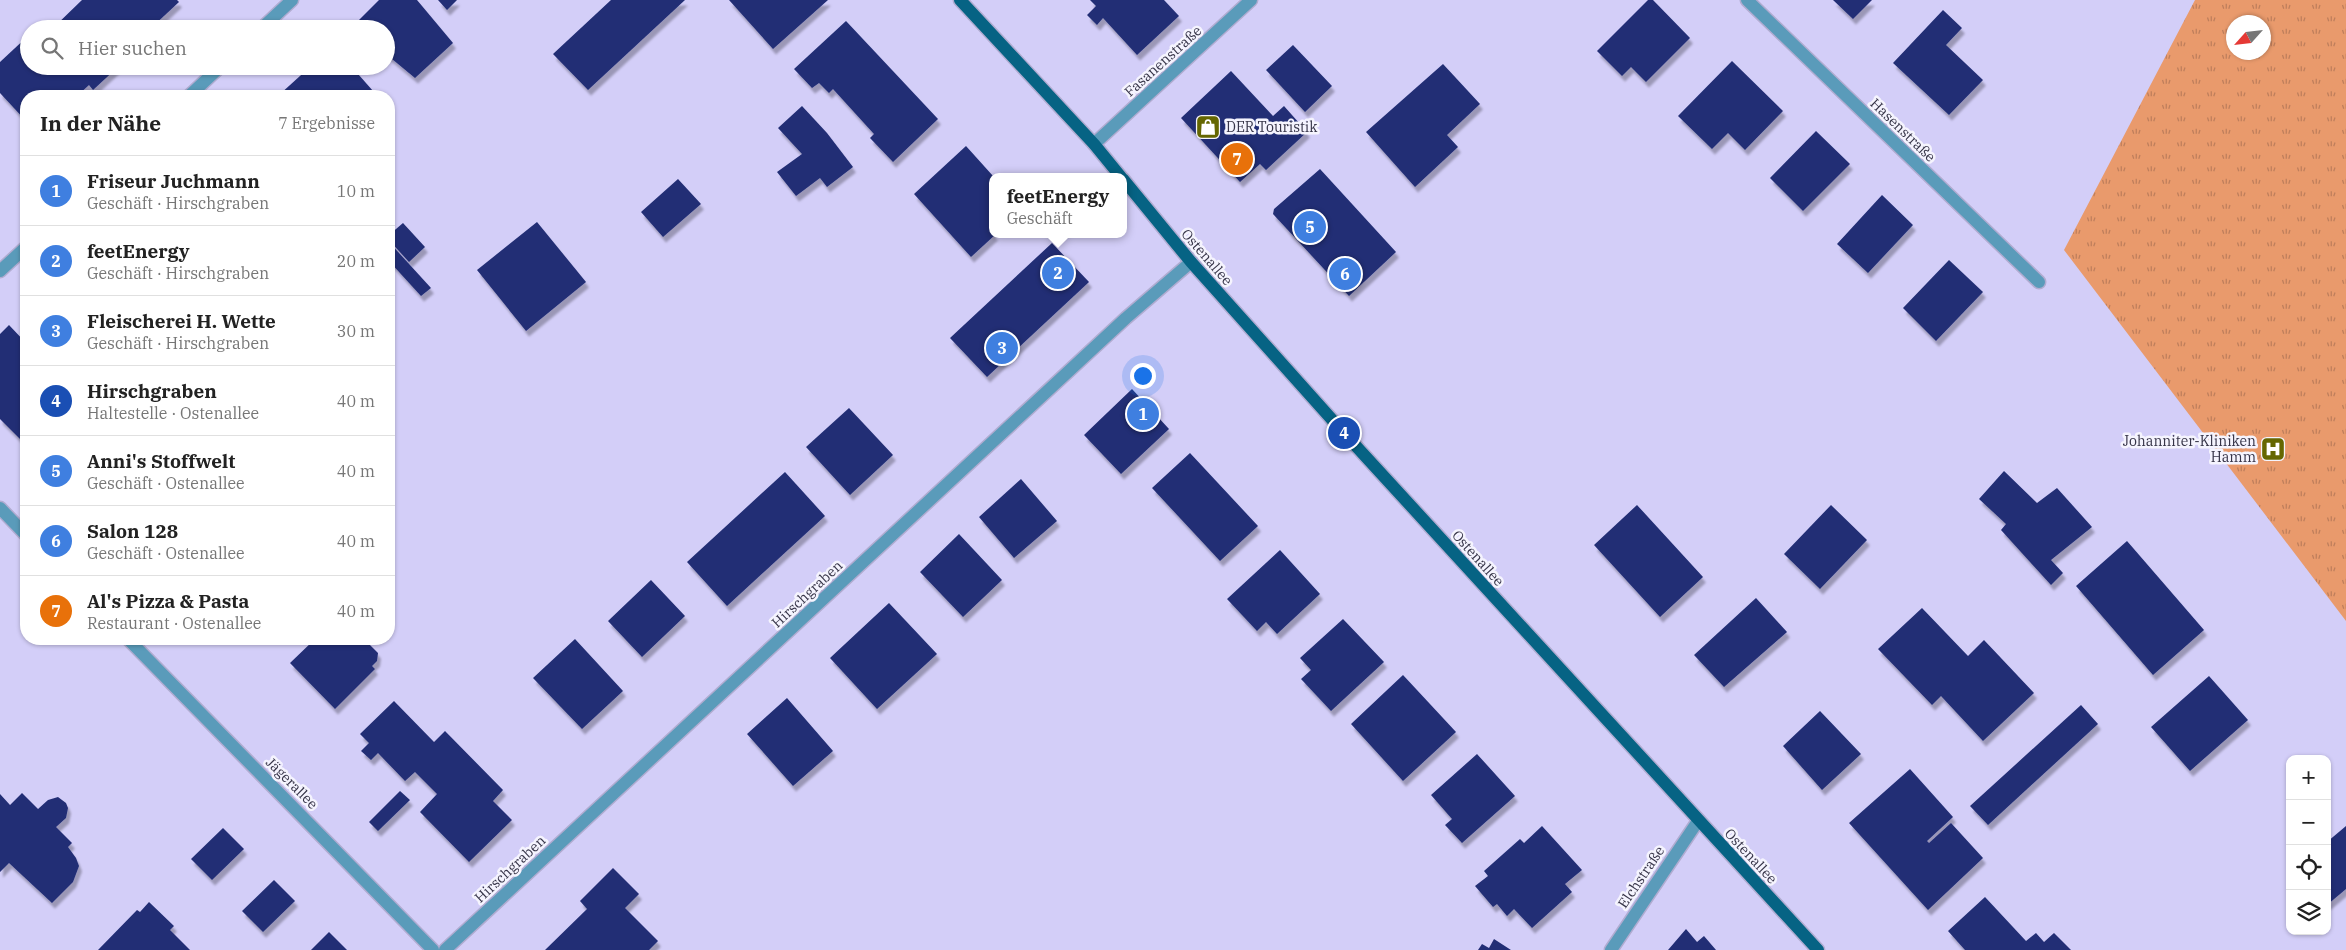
<!DOCTYPE html>
<html lang="de">
<head>
<meta charset="utf-8">
<style>
	body { margin:0; font-family:"IBM Plex Serif",serif; background:#f6f6f6; color:#222 }
	.controls { position:absolute; right:15px; bottom:15px; display:grid; overflow:hidden; border-radius:10px; box-shadow:0 1px 4px #0004 }
	.controls button { width:45px; height:45px; display:grid; place-items:center; padding:0; border:0; border-bottom:1px solid #e0e0e0; background:#fff; color:#222; font:25px sans-serif }
	.compass { position:absolute; left:2226px; top:15px; width:45px; height:45px; border-radius:50%; background:#fff; box-shadow:0 1px 4px #0004; rotate:243deg }
	.you { position:absolute; left:1142px; top:375px; width:18px; height:18px; margin:-12px; border:4px solid #fff; border-radius:50%; background:#1a73e8; box-shadow:0 0 0 8px #1a73e833 }
	.badge { display:grid; place-items:center; width:32px; height:32px; border-radius:50%; background:#d93025; color:#fff; font-size:16px; font-weight:700 }
	.pin { position:absolute; translate:-50% -50%; border:2px solid #fff; box-shadow:0 1px 5px #0006 }
	.popup { position:absolute; left:989px; top:173px; width:138px; height:65px; box-sizing:border-box; display:grid; place-content:center; border-radius:10px; background:#fff; filter:drop-shadow(0 1px 4px #0005); font-size:16px; white-space:nowrap; color:#767676 }
	.popup b { font-size:19px; color:#222 }
	.popup::after { content:''; position:absolute; left:50%; top:100%; margin-left:-10px; border:10px solid transparent; border-top-color:#fff }
	.list { margin:0; padding:0; list-style:none }
	h2 { display:flex; justify-content:space-between; align-items:center; height:65px; margin:0; padding:0 20px; font-size:21px }
	h2 small { font-size:16px; font-weight:400; color:#767676 }
	.list li { display:grid; grid-template-columns:32px 1fr auto; gap:15px; align-items:center; box-sizing:border-box; height:70px; padding:0 20px; border-top:1px solid #e0e0e0 }
	.list b { display:block; font-size:19px; white-space:nowrap }
	.list p { margin:0; font-size:16px; white-space:nowrap; color:#767676 }
	.list em { font-size:16px; font-style:normal; color:#767676 }
	.icon { flex:none; width:28px; height:28px; fill:none; stroke:currentColor; stroke-width:2; stroke-linecap:round; stroke-linejoin:round }
	.map { position:relative; flex:none; width:2346px; height:950px; overflow:hidden }
	.search { position:absolute; background:#fff; box-shadow:0 1px 4px #0004; left:20px; top:20px; width:375px; height:55px; display:flex; align-items:center; gap:12px; box-sizing:border-box; padding:0 18px; border-radius:28px; color:#767676; font-size:19px }
	.panel { position:absolute; background:#fff; box-shadow:0 1px 4px #0004; left:20px; top:90px; width:375px; height:555px; border-radius:20px }
	.map>svg:first-child { display:block }
</style>
</head>
<body>
<div class="map">
<svg width="2346" height="950" viewBox="0 0 2346 950">
	<defs>
		<pattern id="park-tufts" width="24" height="20" patternUnits="userSpaceOnUse" patternTransform="scale(1.25)"><rect width="24" height="20" fill="#e99a6c"/><path d="M3 7l-1-3M5 7V3M7 7l1-3M15 17l-1-3M17 17v-4M19 17l1-3" fill="none" stroke="#be7e5b"/></pattern>
		<filter id="shadow"><feDropShadow dx="3" dy="5.5" stdDeviation="1" flood-color="#0004"/></filter>
	</defs>
	<rect width="100%" height="100%" fill="#d3cef8"/>
	<!-- park -->
	<path fill="url(#park-tufts)" fill-rule="evenodd" d="M2195 0H2346V621L2064 250ZM2234 22H2264V52H2234Z"/>
	<!-- building -->
	<path fill="#222e74" filter="url(#shadow)" d="M82 0H177L179 2 150 29H52Z
		M379 0H417L453 43 415 78 386 54V29H365L359 20Z
		M438 0H457L447 10Z
		M611 0H685L588 90 553 54Z
		M729 0H828L773 49Z
		M1090 0H1164L1179 16 1137 55 1103 18 1097 25 1087 15 1096 6Z
		M1648 0H1653L1690 38 1646 82 1631 67 1622 76 1597 51Z
		M1833 0H1872L1853 19Z
		M1943 10 1962 28 1946 45 1983 80 1949 115 1893 63Z
		M846 21 938 119 893 162 870 138 874 134 833 89 829 93 819 83 812 88 794 69Z
		M29 35V66H119L93 90 89 85 77 96H26V121L0 93V62Z
		M1293 45 1332 86 1305 112 1266 70Z
		M1732 61 1783 111 1745 150 1728 133 1712 149 1678 116Z
		M1443 64 1480 104 1447 135 1458 147 1415 187 1366 132Z
		M311 66H351L373 91 368 96H280L279 95Z
		M1231 71 1273 116 1284 106 1307 132 1266 170 1260 164 1240 182 1181 118Z
		M802 106 827 133 853 167 827 187 820 178 796 196 777 172 802 154 778 128Z
		M1816 131 1850 164 1803 211 1770 178Z
		M966 146 993 176V234H996L971 257 914 194Z
		M1320 169 1396 252 1349 296 1273 214 1274 209Z
		M678 179 701 204 663 237 641 212Z
		M1882 195 1913 225 1868 273 1837 244Z
		M537 222 586 282 526 331 477 270Z
		M403 223 425 247 409 262 389 240V235Z
		M389 242 431 288 421 296 389 261Z
		M1052 243 1089 282 987 377 950 338Z
		M1949 260 1983 292 1936 341 1903 308Z
		M9 325 26 343V445L0 419V334Z
		M1132 389 1169 429 1121 474 1084 435Z
		M849 408 893 455 850 495 806 447Z
		M1190 453 1258 526 1220 561 1152 488Z
		M2004 471 2037 503 2057 488 2092 527 2051 560 2063 573 2051 585 2001 530 2006 524 1979 499Z
		M785 472 825 516 727 606 687 562Z
		M1021 479 1057 521 1014 558 979 517Z
		M1637 505 1703 577 1660 617 1594 545Z
		M1831 505 1867 540 1820 589 1784 554Z
		M959 534 1002 580 963 617 920 572Z
		M2127 541 2204 630 2153 675 2076 586Z
		M1280 550 1320 594 1277 634 1266 622 1257 631 1227 599Z
		M651 580 685 616 642 657 608 621Z
		M1756 598 1787 632 1724 687 1694 655Z
		M889 603 937 654 877 709 830 658Z
		M1922 608 1968 656 1984 640 2034 693 1983 741 1941 696 1932 705 1878 649Z
		M1343 619 1384 662 1331 711 1301 679 1311 670 1300 658Z
		M315 639H359V643H368L378 653 377 661 372 666 375 669 335 709 290 663Z
		M575 639 623 691 582 729 533 678Z
		M1403 675 1456 732 1403 781 1351 724Z
		M2209 676 2248 720 2190 771 2151 727Z
		M787 698 833 751 793 786 747 734Z
		M394 701 434 742 445 731 503 790 493 801 512 820 469 862 420 812 437 794 415 772 405 781 378 753 371 760 361 751 369 743 360 734Z
		M2081 705 2098 724 1988 825 1970 806Z
		M1820 711 1861 754 1822 790 1783 746Z
		M1477 754 1515 796 1462 843 1445 825 1452 819 1431 795Z
		M1910 769 1953 817 1927 841 1929 843 1951 823 1983 858 1928 910 1849 823Z
		M400 791 410 800 378 831 369 822Z
		M22 793 38 809 48 800 58 797 66 803 68 808 66 818 56 827 72 843 68 847 76 858 79 866 73 882 52 903 9 863 0 872V794L10 805Z
		M1542 826 1582 870 1565 884 1572 892 1532 928 1514 909 1507 916 1497 904 1493 907 1475 886 1488 876 1484 871 1520 839 1524 843Z
		M2346 826V889L2327 905V842Z
		M223 828 244 849 212 880 191 859Z
		M613 868 639 894 625 908 658 941 649 950H545L587 909 580 901Z
		M274 880 295 901 263 932 242 911Z
		M1985 897 2026 941 2036 933 2044 942 2054 933 2071 950H1965L1948 931Z
		M149 902 174 926 170 930 190 950H98L137 910 140 912Z
		M1686 929 1697 942 1704 936 1716 950H1668Z
		M329 932 347 950H311Z
		M1494 939 1511 950H1478L1482 944 1489 948Z"/>
	<g fill="none" stroke-linecap="round" stroke-linejoin="round">
		<defs>
			<path id="minor" d="M1747 0 2039 282
				M261 29 292 0
				M189 96 221 66
				M1094 144 1251 0
				M0 271 26 247
				M0 508 26 535
				M128 639 433 950
				M445 950 1126 318 1191 262
				M1611 950 1698 821"/>
			<path id="major" d="M960 0 1094 144 1121 177
				M1123 179 1191 262 1344 433 1818 950"/>
		</defs>
		<!-- minor casing -->
		<use href="#minor" stroke="#b0acd1" stroke-width="15"/>
		<!-- major casing -->
		<use href="#major" stroke="#b0acd1" stroke-width="15"/>
		<!-- minor -->
		<use href="#minor" stroke="#5a9bba" stroke-width="12"/>
		<!-- major -->
		<use href="#major" stroke="#066384" stroke-width="12"/>
	</g>
	<!-- icons -->
	<defs>
		<symbol id="shop-square" viewBox="-11 -11 22 22"><rect x="-9" y="-9" width="18" height="18" rx="4" fill="#656701" stroke="#f5f4fe"/><path d="M-5-2.5h2.3a2.7 3.5 0 0 1 5.4 0H5L5.5 6h-11ZM-1.5-2.5h3a1.5 2.3 0 0 0-3 0Z" fill="#fff"/></symbol>
		<symbol id="hospital-square" viewBox="-11 -11 22 22"><rect x="-9" y="-9" width="18" height="18" rx="4" fill="#656701" stroke="#f5f4fe"/><path d="M-5-5h3v3.5h4V-5h3V5h-3V1.5h-4V5h-3Z" fill="#fff"/></symbol>
	</defs>
	<g fill-rule="evenodd">
		<use href="#shop-square" x="1194" y="113" width="28" height="28"/>
		<use href="#hospital-square" x="2259" y="435" width="28" height="28"/>
	</g>
	<g text-anchor="middle" stroke-width="5" stroke-linejoin="round" paint-order="stroke">
		<!-- street labels -->
		<g font-size="14" fill="#363448" stroke="#f5f4fe">
			<text transform="translate(1163 61) rotate(-42)" y="5">Fasanenstraße</text>
			<text transform="translate(1903 130) rotate(44)" y="5">Hasenstraße</text>
			<text transform="translate(1207 257) rotate(49)" y="5">Ostenallee</text>
			<text transform="translate(1478 558) rotate(48)" y="5">Ostenallee</text>
			<text transform="translate(807 594) rotate(-43)" y="5">Hirschgraben</text>
			<text transform="translate(292 783) rotate(45)" y="5">Jägerallee</text>
			<text transform="translate(1751 856) rotate(47)" y="5">Ostenallee</text>
			<text transform="translate(510 869) rotate(-43)" y="5">Hirschgraben</text>
			<text transform="translate(1641 877) rotate(-56)" y="5">Elchstraße</text>
		</g>
		<!-- poi labels -->
		<g font-size="14" fill="#363448" stroke="#f5f4fe" text-anchor="start">
			<text x="1226" y="132">DER Touristik</text>
			<text x="2256" y="446" text-anchor="end">Johanniter-Kliniken<tspan x="2256" dy="16">Hamm</tspan></text>
		</g>
	</g>
</svg>
<div class="controls">
<button>+</button>
<button>−</button>
<button><svg class="icon" aria-label="locate" viewBox="0 0 24 24"><circle cx="12" cy="12" r="6"/><path d="M12 2v4M12 18v4M2 12h4M18 12h4"/></svg></button>
<button><svg class="icon" aria-label="layers" viewBox="0 0 24 24"><path d="M12 4l9 5-9 5-9-5zM3 14l9 5 9-5"/></svg></button>
</div>
<svg class="compass" viewBox="-18 -18 36 36"><path d="M0-13l5 13h-10z" fill="#e53935"/><path d="M0 13l5-13h-10z" fill="#767676"/></svg>
<div class="you"></div>
<div class="pin badge" style="left:1143px;top:414px;background:#3f7fe0">1</div>
<div class="pin badge" style="left:1058px;top:273px;background:#3f7fe0">2</div>
<div class="popup"><b>feetEnergy</b>Geschäft</div>
<div class="pin badge" style="left:1002px;top:348px;background:#3f7fe0">3</div>
<div class="pin badge" style="left:1344px;top:433px;background:#1a4fb4">4</div>
<div class="pin badge" style="left:1310px;top:227px;background:#3f7fe0">5</div>
<div class="pin badge" style="left:1345px;top:274px;background:#3f7fe0">6</div>
<div class="pin badge" style="left:1237px;top:159px;background:#e8710a">7</div>
<div class="search"><svg class="icon" aria-label="search" viewBox="0 0 24 24"><circle cx="10" cy="10" r="6"/><path d="M15 15l6 6"/></svg>Hier suchen</div>
<section class="panel">
<h2>In der Nähe<small>7 Ergebnisse</small></h2>
<ul class="list">
<li><span class="badge" style="background:#3f7fe0">1</span><div><b>Friseur Juchmann</b><p>Geschäft · Hirschgraben</p></div><em>10 m</em></li>
<li><span class="badge" style="background:#3f7fe0">2</span><div><b>feetEnergy</b><p>Geschäft · Hirschgraben</p></div><em>20 m</em></li>
<li><span class="badge" style="background:#3f7fe0">3</span><div><b>Fleischerei H. Wette</b><p>Geschäft · Hirschgraben</p></div><em>30 m</em></li>
<li><span class="badge" style="background:#1a4fb4">4</span><div><b>Hirschgraben</b><p>Haltestelle · Ostenallee</p></div><em>40 m</em></li>
<li><span class="badge" style="background:#3f7fe0">5</span><div><b>Anni's Stoffwelt</b><p>Geschäft · Ostenallee</p></div><em>40 m</em></li>
<li><span class="badge" style="background:#3f7fe0">6</span><div><b>Salon 128</b><p>Geschäft · Ostenallee</p></div><em>40 m</em></li>
<li><span class="badge" style="background:#e8710a">7</span><div><b>Al's Pizza &amp; Pasta</b><p>Restaurant · Ostenallee</p></div><em>40 m</em></li>
</ul>
</section>
</div>
</body>
</html>
